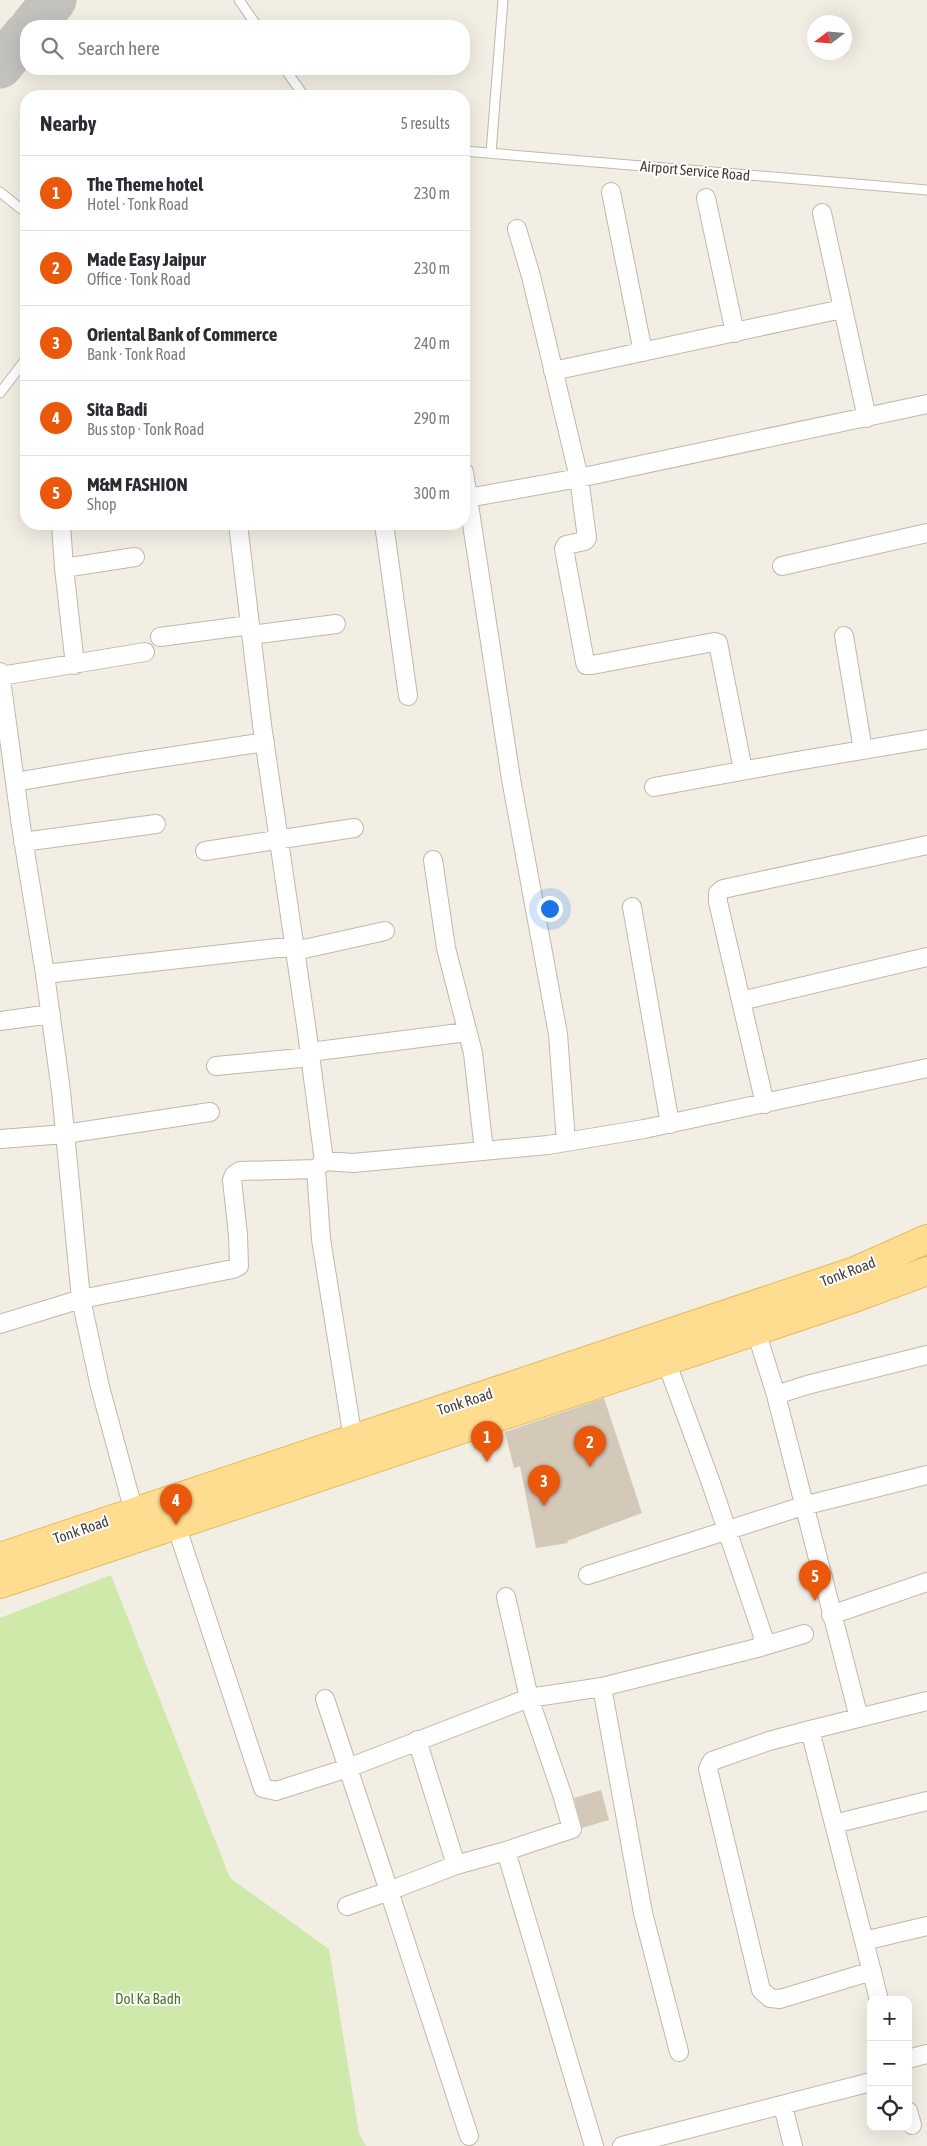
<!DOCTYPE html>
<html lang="en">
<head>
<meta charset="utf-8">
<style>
	body { margin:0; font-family:"Asap Condensed",sans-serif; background:#f7f7f7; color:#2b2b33 }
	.controls { position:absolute; right:15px; bottom:15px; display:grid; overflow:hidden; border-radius:10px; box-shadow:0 5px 20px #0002 }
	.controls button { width:45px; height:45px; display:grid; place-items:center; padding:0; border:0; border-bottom:1px solid #e1e1e2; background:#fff; color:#2b2b33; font:25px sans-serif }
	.compass { position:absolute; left:807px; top:15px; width:45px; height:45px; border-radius:50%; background:#fff; box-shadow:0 5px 20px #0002; rotate:254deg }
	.you { position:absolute; left:549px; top:908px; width:18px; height:18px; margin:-12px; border:4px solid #fff; border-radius:50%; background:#1a73e8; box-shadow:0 0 0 8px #1a73e833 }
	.badge { display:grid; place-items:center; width:32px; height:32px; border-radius:50%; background:#ea580c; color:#fff; font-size:16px; font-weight:700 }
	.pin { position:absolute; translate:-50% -41px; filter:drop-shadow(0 1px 2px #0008) }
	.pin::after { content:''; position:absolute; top:26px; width:18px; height:15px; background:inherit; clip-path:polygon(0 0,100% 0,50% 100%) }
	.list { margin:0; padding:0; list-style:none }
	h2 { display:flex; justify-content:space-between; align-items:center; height:65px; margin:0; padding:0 20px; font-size:21px }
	h2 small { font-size:16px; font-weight:400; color:#7c7c81 }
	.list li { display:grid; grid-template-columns:32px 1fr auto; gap:15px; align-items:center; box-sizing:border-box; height:75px; padding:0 20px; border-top:1px solid #e1e1e2 }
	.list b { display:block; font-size:19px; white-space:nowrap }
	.list p { margin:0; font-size:16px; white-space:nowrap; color:#7c7c81 }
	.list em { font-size:16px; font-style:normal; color:#7c7c81 }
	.icon { flex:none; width:28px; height:28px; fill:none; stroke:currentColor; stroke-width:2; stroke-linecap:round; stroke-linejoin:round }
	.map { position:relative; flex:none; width:927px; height:2146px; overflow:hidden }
	.search { position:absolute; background:#fff; box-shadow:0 5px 20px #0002; left:20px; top:20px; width:450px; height:55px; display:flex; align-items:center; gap:12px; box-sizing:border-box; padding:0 18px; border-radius:20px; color:#7c7c81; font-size:19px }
	.panel { position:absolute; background:#fff; box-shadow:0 5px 20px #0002; left:20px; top:90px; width:450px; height:440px; border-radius:20px }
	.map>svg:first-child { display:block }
</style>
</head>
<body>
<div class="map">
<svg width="927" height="2146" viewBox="0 0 927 2146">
	<rect width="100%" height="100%" fill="#f2eee3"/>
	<!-- green -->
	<path fill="#cee9aa" d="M111 1575 230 1878 329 1949 359 2133 366 2146H0V1618Z"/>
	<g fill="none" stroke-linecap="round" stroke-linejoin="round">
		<!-- taxiway -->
		<path stroke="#c3c1bc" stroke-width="45" d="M33 26 54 0
			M0 66 26 34"/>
	</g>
	<!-- building -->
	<path fill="#d4c9b9" d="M604 1398 642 1513 567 1541 568 1543 536 1548 520 1466 514 1468 505 1432Z
		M601 1790 609 1820 582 1828 574 1798Z"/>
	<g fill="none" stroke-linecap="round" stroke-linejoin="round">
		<defs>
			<path id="service" d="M239 0 257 26
				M285 69 304 96
				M464 151 927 190
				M491 153 503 0
				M0 192 26 213
				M0 393 26 359"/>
			<path id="minor" d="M611 192 643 352
				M706 198 735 333
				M822 213 867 418
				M553 371 842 309
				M464 472 511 779 558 1034 566 1142
				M468 498 579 478 531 276 517 229
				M61 524 64 568
				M238 524 262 725 306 1025 324 1161 316 1169 321 1239 353 1439
				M384 524 408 696
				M782 566 927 533
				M251 635 336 624
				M844 636 863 750
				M160 637 250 625
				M75 665 64 568 135 557
				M0 672 21 826 45 974 61 1091 81 1299 233 1269 239 1266 238 1235 232 1180 234 1175 240 1171 316 1169
				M1 676 145 652
				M743 770 718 643 714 642 592 665H586L585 662 564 549 566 545 585 541 587 538 579 478 927 404
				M15 782 127 763 265 742
				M654 787 791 762 927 739
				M23 842 156 824
				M205 851 354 828
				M433 860 446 948 473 1053 484 1151
				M632 907 670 1124
				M295 951 385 931
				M45 974 295 946
				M741 1001 927 957
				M0 1021 51 1014
				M310 1052 467 1032
				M216 1066 311 1057
				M765 1104 718 902V893L723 889 927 845
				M0 1139 65 1134 210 1112
				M324 1161 353 1163 548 1145 644 1129 927 1068
				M0 1324 81 1299 100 1387 134 1512
				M756 1331 776 1395 859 1718
				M776 1395 807 1385 927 1355
				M173 1516 263 1788 276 1791 348 1768 529 1698 506 1597
				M588 1575 803 1506 927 1475
				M831 1615 927 1582
				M761 1647 804 1634
				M602 1687 761 1647 763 1636 711 1483 666 1361
				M325 1699 389 1891 347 1906
				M810 1730 927 1701
				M417 1740 456 1865
				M834 1824 927 1801
				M506 1851 572 1829 562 1794 529 1698 602 1687 643 1913 679 2052
				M864 1941 927 1926
				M872 1971 780 1999 770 1998 761 1990 708 1769 712 1761 769 1741 810 1730 864 1941 879 2000
				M908 2059 927 2054
				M783 2106 793 2146
				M908 2111 912 2125
				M469 2136 389 1891 456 1865 506 1851 594 2146
				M622 2146 871 2082"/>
			<path id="primary" d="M0 1557 855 1271 927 1239
				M0 1584 857 1297 927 1271"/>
		</defs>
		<!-- service casing -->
		<use href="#service" stroke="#c1b8a9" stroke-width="11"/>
		<!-- minor casing -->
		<use href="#minor" stroke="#c1b8a9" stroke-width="20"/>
		<!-- primary casing -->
		<use href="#primary" stroke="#e7ba5d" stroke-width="30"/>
		<!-- service -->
		<use href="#service" stroke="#fff" stroke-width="9"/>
		<!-- minor -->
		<use href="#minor" stroke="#fff" stroke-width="18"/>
		<!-- primary -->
		<use href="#primary" stroke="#ffdd90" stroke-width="28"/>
	</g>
	<g text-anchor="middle" stroke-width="4" stroke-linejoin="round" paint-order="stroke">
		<!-- street labels -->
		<g font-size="15" fill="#453d33" stroke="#fff">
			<text transform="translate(695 171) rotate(5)" y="5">Airport Service Road</text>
			<text transform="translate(848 1272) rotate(-21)" y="5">Tonk Road</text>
			<text transform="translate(465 1402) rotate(-18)" y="5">Tonk Road</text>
			<text transform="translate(81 1530) rotate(-19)" y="5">Tonk Road</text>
		</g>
		<!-- park labels -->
		<g font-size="15" fill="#467825" stroke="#fff">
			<text x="148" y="2004">Dol Ka Badh</text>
		</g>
	</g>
</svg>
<div class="controls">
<button>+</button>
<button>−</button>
<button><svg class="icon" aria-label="locate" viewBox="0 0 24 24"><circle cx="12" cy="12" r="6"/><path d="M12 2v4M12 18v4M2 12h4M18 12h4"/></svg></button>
</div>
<svg class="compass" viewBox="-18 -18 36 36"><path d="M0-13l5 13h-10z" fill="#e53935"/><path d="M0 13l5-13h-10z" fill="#7c7c81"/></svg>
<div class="you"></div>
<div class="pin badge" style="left:487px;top:1462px">1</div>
<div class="pin badge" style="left:590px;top:1467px">2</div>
<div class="pin badge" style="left:544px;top:1506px">3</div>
<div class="pin badge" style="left:176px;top:1525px">4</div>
<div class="pin badge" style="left:815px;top:1601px">5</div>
<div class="search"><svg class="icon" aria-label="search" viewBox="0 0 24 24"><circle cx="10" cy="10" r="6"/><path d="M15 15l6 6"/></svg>Search here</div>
<section class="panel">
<h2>Nearby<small>5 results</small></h2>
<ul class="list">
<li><span class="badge">1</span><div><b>The Theme hotel</b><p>Hotel · Tonk Road</p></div><em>230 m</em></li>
<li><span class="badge">2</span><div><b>Made Easy Jaipur</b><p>Office · Tonk Road</p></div><em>230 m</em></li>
<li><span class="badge">3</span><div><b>Oriental Bank of Commerce</b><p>Bank · Tonk Road</p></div><em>240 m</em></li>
<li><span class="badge">4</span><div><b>Sita Badi</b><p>Bus stop · Tonk Road</p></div><em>290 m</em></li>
<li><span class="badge">5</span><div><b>M&amp;M FASHION</b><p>Shop</p></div><em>300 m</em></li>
</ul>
</section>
</div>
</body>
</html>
